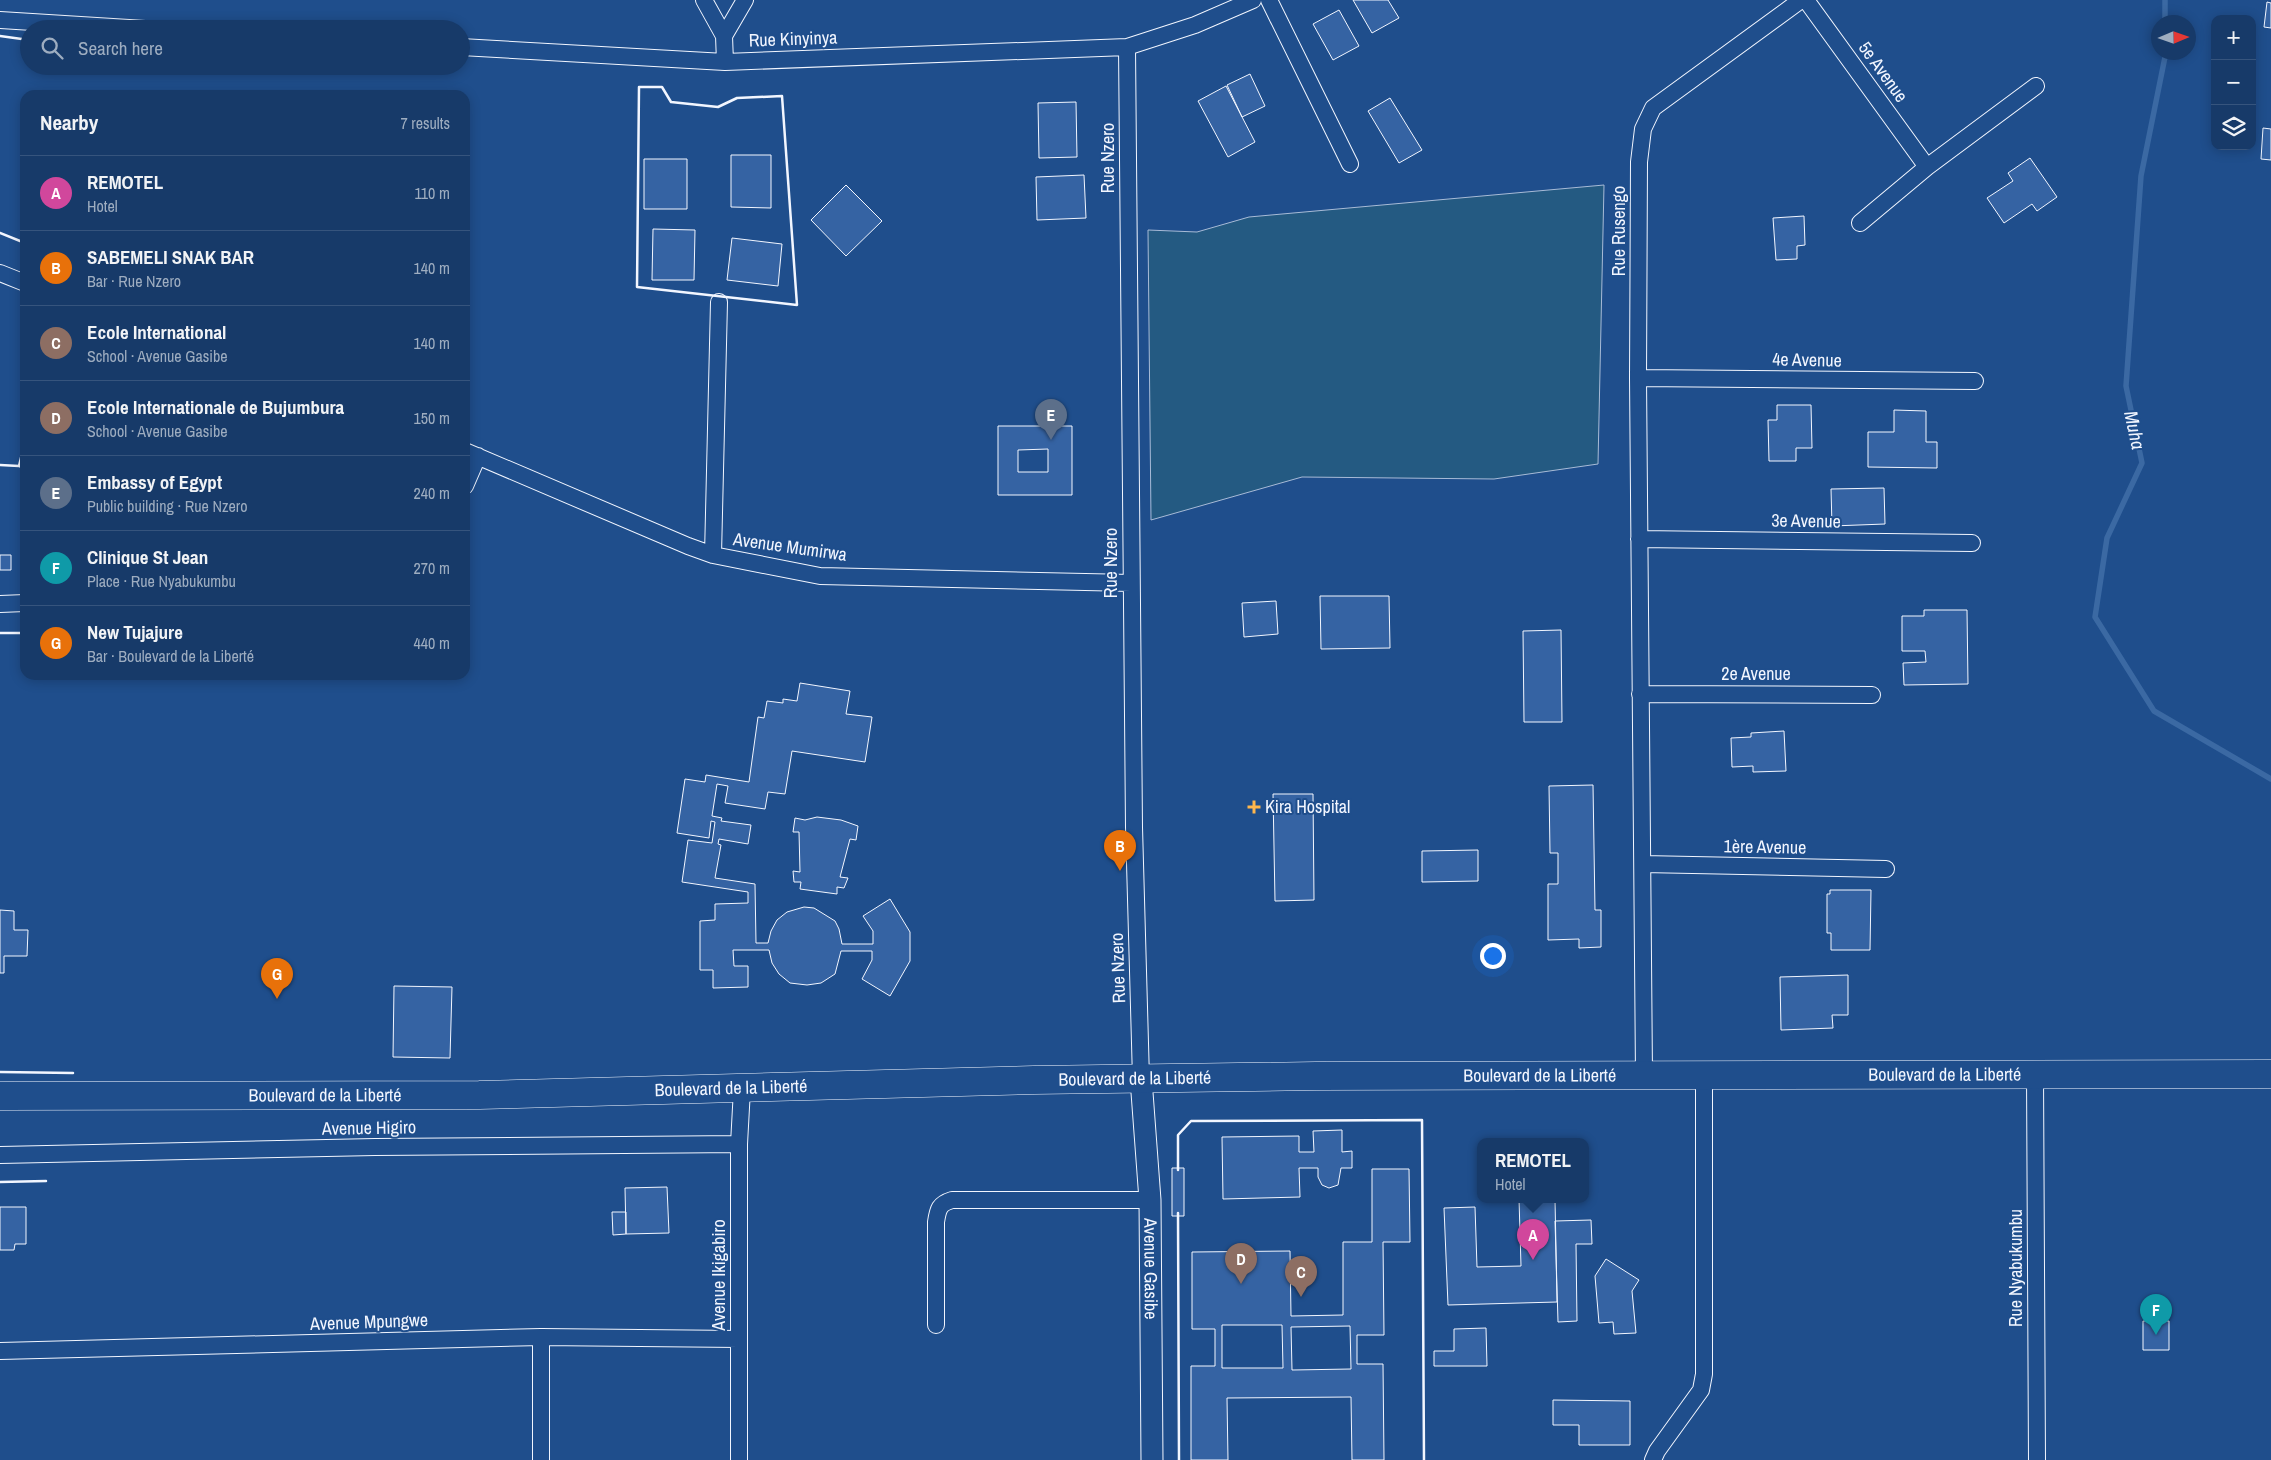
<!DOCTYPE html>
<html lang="en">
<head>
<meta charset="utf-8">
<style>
	body { margin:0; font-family:"Archivo Narrow",sans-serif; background:#20416f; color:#f1f3f6 }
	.controls { position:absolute; right:15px; top:15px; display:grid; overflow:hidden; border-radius:10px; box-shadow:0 2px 12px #0003 }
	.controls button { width:45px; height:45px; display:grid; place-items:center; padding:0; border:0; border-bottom:1px solid #36547d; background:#173a69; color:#f1f3f6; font:25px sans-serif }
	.compass { position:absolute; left:2151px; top:15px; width:45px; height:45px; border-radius:50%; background:#173a69; box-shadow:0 2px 12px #0003; rotate:88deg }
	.you { position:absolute; left:1492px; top:955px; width:18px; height:18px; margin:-12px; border:4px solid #fff; border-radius:50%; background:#1a73e8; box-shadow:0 0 0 8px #1a73e833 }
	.badge { display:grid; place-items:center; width:32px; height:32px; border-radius:50%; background:#e797bd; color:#fff; font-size:16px; font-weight:700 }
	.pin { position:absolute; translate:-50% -41px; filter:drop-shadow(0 1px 2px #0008) }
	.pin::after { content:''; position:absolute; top:26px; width:18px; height:15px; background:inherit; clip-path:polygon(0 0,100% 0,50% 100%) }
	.popup { position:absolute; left:1477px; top:1138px; width:112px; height:65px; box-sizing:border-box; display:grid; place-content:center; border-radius:10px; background:#173a69; filter:drop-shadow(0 1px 4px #0005); font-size:16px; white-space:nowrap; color:#9eadc0 }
	.popup b { font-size:19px; color:#f1f3f6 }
	.popup::after { content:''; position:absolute; left:50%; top:100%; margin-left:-10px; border:10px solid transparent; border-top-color:#173a69 }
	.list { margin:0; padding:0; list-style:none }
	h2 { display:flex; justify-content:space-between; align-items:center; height:65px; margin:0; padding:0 20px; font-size:21px }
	h2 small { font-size:16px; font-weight:400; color:#9eadc0 }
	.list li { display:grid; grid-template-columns:32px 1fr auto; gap:15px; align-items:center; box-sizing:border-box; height:75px; padding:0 20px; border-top:1px solid #36547d }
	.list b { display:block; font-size:19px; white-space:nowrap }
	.list p { margin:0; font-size:16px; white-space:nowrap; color:#9eadc0 }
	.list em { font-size:16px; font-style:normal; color:#9eadc0 }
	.icon { flex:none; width:28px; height:28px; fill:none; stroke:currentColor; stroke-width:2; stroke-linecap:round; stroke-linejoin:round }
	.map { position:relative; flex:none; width:2271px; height:1460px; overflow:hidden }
	.search { position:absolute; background:#173a69; box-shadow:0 2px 12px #0003; left:20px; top:20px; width:450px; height:55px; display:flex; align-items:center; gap:12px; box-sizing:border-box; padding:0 18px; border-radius:28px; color:#9eadc0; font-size:19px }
	.panel { position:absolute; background:#173a69; box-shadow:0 2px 12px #0003; left:20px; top:90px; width:450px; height:590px; border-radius:15px }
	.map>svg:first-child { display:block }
</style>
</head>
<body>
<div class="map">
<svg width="2271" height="1460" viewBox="0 0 2271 1460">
	<rect width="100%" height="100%" fill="#1f4e8c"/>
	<!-- green -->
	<path fill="#245a82" stroke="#a8bbd7" d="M1604 185 1598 464 1494 479 1302 477 1151 520 1148 230 1197 232 1249 217Z"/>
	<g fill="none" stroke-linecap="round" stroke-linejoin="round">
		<!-- stream -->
		<path stroke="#3b69a3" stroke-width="5.5" d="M2165 0V22
			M2166 52 2141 176 2126 386 2142 463 2107 538 2095 617 2154 711 2271 779"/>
	</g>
	<!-- building -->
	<path fill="#3563a3" stroke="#f2f6ff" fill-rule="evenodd" d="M1353 0H1388L1399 18 1372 33Z
		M2267 2 2271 3V28L2264 27Z
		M1339 10 1359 46 1333 60 1313 24Z
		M1250 74 1265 106 1242 117 1227 85Z
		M1226 86 1255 142 1228 157 1198 101Z
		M1390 98 1422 150 1399 163 1368 111Z
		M1076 102 1077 157 1039 158 1038 103Z
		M2263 128 2271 129V160L2261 159Z
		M731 155H771V208L731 207Z
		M2030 158 2057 197 2037 211 2032 204 2004 223 1987 198 2013 181 2008 173Z
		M644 159H687V209H644Z
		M1084 175 1086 218 1037 220 1036 177Z
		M846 185 882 221 846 256 811 220Z
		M1804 216 1805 245 1797 246V259L1776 260 1773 218Z
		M653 229 695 230 694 280H652Z
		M732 238 782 244 778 286 727 280Z
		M1777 405H1811L1812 448H1796V461H1769L1768 420H1777Z
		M1894 410 1926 411V442H1937V468L1868 467V432H1894Z
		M998 426H1072V495H998ZM1048 449V472H1018V450Z
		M1884 488 1885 524 1832 526 1831 489Z
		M0 555H11V570H0Z
		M1320 596H1389L1390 648 1321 649Z
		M1276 601 1278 634 1244 637 1242 603Z
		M1924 610H1967L1968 684 1904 685 1903 663 1926 662 1925 651H1902V616H1924Z
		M1561 630 1562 722H1524L1523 631Z
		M800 683 850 691 846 714 872 717 865 762 792 751 785 794 768 792 765 809 725 803 728 786 717 784 712 816 722 818 721 821 751 825 748 844 719 839 718 844 721 845 715 878 755 884 756 943H768L771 931 777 920 787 912 804 907 814 908 835 921 839 929 842 944H873V931L863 916 890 899 910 932V961L890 996 862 979 872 960V951H841L835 974 821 983 807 985 790 983 779 974 772 963 769 950H733L734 966H748V987L713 988V970H700V921L715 920V904L748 903V892L682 882 688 840 712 843 715 822 711 821 709 838 677 833 685 779 705 782 706 775 749 782 758 717 764 718 767 701 783 703V699L797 701Z
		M1784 731 1786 771 1753 772V766L1732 767 1731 738 1751 737V733Z
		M1593 785 1595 910H1601V947L1579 948V939L1548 940V884H1558V853H1550L1549 786Z
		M1273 794H1313L1314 900 1275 901Z
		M817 817 841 820 858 826 856 840 850 839 840 877 848 878 844 888 837 887V894L800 889 801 882H794L793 871 800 872 799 832H793L795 818 805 820Z
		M1478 850V881L1422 882V851Z
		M1830 890H1871L1870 950H1831V933H1827V894H1830Z
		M0 910 14 911V930H28L27 956H4V973H0Z
		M1848 975V1015H1832L1833 1028 1781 1030 1780 977Z
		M394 986 452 987 450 1058 393 1057Z
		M1342 1130V1152L1352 1151V1168H1341L1338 1185 1329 1188 1322 1185 1318 1177V1168H1299L1300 1197 1223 1199 1222 1137 1299 1136V1152H1314L1313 1131Z
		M1172 1168H1184V1216H1172Z
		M1372 1169H1409L1410 1242H1383L1384 1335H1357V1364H1383L1384 1460H1352L1351 1397 1227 1398 1228 1460H1191V1366H1215V1329H1192V1252L1290 1251 1291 1316 1343 1315V1242H1372ZM1222 1325H1282L1283 1368H1222ZM1350 1326 1351 1369 1292 1370 1291 1327Z
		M667 1187 669 1233 626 1234 625 1188Z
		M1519 1199H1555L1557 1302 1448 1305 1444 1208 1475 1207 1477 1267 1521 1266Z
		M0 1207H26V1244H15L14 1250H0Z
		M612 1212H626V1234L613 1235Z
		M1591 1220 1592 1244H1576L1577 1321 1558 1322 1555 1221Z
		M1606 1259 1639 1280 1632 1291 1636 1333 1614 1334 1613 1322 1599 1323 1595 1276Z
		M2143 1321H2169V1350H2143Z
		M1486 1328 1487 1366H1434V1351H1454V1329Z
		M1553 1400 1630 1401V1445H1579V1425H1553Z"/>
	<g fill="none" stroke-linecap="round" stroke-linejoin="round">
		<defs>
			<path id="minor" d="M704 0 724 36
				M1269 0 1350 164
				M1806 0 1927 167
				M0 20 145 29
				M461 47 725 62 1127 47 1195 25 1253 0
				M1127 47 1134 827 1141 1079
				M725 62 724 36 745 0
				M1860 223 1927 167 2036 86
				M0 273 25 283
				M1638 378 1975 381
				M465 451 688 546 713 555 820 576 1131 583
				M465 486 478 456
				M1639 539 1972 543
				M713 555 719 302
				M0 604 25 603
				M1640 694 1872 695
				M1643 864 1886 869
				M1644 1075 1638 378 1639 162 1643 129 1653 108 1801 0
				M2035 1075 2037 1460
				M0 1155 375 1147 739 1144
				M936 1325V1222C938 1209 939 1204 952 1200H1150
				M541 1337V1460
				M0 1351 541 1337 739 1339
				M739 1460V1144L742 1089
				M1653 1460 1657 1451 1701 1390 1704 1374V1075"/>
			<g id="tertiary">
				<path id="s1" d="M1141 1079 1150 1200 1152 1460"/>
			</g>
			<g id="trunk">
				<path id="s2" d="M0 1096 479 1095 1034 1080 1316 1076 2271 1074"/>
			</g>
		</defs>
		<!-- minor casing -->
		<use href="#minor" stroke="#f2f6ff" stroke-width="18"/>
		<!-- tertiary casing -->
		<use href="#tertiary" stroke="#f2f6ff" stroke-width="23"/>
		<!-- trunk casing -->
		<use href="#trunk" stroke="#f2f6ff" stroke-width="29"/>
		<!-- minor -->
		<use href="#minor" stroke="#1f4e8c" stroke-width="16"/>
		<!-- tertiary -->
		<use href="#tertiary" stroke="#1f4e8c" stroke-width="21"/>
		<!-- trunk -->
		<use href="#trunk" stroke="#1f4e8c" stroke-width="28"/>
		<!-- wall -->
		<path stroke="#f2f6ff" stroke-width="2.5" d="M0 36 29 40
			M639 87H662L671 102 718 107 737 98 782 96 797 305 637 287Z
			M0 233 25 243
			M25 441 19 466 25 469
			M0 465 19 466
			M0 633H20
			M0 1072 73 1073
			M1178 1170V1135L1191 1121 1422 1120 1424 1460
			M0 1182 46 1181
			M1178 1213 1179 1460"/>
	</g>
	<!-- markers -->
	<path fill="#ffb74d" stroke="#1f4e8c" stroke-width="2" d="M1251.5 799.5h5v5h5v5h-5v5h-5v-5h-5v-5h5z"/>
	<g text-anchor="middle" stroke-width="4" stroke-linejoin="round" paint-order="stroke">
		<!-- street labels -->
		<g font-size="18" fill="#f2f6ff" stroke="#1f4e8c">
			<text transform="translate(793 39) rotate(-2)" y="6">Rue Kinyinya</text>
			<text transform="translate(1883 72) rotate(54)" y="6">5e Avenue</text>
			<text transform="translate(1108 158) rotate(-90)" y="6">Rue Nzero</text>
			<text transform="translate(1619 231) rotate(-90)" y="6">Rue Rusengo</text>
			<text transform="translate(1807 360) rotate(1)" y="6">4e Avenue</text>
			<text transform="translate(1806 521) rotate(1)" y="6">3e Avenue</text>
			<text transform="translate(790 547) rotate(8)" y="6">Avenue Mumirwa</text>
			<text transform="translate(1111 563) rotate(-90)" y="6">Rue Nzero</text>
			<text x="1756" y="680">2e Avenue</text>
			<text transform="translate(1765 847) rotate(1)" y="6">1ère Avenue</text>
			<text transform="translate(1118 968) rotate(-92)" y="6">Rue Nzero</text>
			<text dy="6" stroke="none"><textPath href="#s2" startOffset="1540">Boulevard de la Liberté</textPath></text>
			<text dy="6" stroke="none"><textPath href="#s2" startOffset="1945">Boulevard de la Liberté</textPath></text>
			<text dy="6" stroke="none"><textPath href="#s2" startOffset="1135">Boulevard de la Liberté</textPath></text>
			<text dy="6" stroke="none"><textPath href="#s2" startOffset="731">Boulevard de la Liberté</textPath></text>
			<text dy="6" stroke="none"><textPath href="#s2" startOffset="325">Boulevard de la Liberté</textPath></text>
			<text transform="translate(369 1128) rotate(-1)" y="6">Avenue Higiro</text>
			<text transform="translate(2016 1268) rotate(-90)" y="6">Rue Nyabukumbu</text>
			<text dy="6" stroke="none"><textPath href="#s1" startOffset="190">Avenue Gasibe</textPath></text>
			<text transform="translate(719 1275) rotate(-90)" y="6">Avenue Ikigabiro</text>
			<text transform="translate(369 1322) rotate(-2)" y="6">Avenue Mpungwe</text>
		</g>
		<!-- poi labels -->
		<g font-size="18" fill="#f2f6ff" stroke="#1f4e8c" text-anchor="start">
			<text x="1265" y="813">Kira Hospital</text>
		</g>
		<!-- water labels -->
		<g font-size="19" font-style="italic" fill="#f2f6ff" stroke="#1f4e8c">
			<text transform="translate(2135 430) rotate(78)" y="7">Muha</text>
		</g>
	</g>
</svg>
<div class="controls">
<button>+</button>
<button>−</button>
<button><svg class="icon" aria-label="layers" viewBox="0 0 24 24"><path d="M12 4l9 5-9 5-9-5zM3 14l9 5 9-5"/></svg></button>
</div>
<svg class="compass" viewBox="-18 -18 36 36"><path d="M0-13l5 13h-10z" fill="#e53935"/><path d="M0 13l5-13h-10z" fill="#9eadc0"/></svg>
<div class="you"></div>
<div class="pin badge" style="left:1533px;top:1260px;background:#d1479c">A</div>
<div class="popup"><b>REMOTEL</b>Hotel</div>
<div class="pin badge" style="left:1120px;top:871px;background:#e8710a">B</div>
<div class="pin badge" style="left:1301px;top:1297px;background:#8d6e63">C</div>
<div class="pin badge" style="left:1241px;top:1284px;background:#8d6e63">D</div>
<div class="pin badge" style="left:1051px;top:440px;background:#5c6f8a">E</div>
<div class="pin badge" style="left:2156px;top:1335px;background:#0f9aa8">F</div>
<div class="pin badge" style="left:277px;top:999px;background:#e8710a">G</div>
<div class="search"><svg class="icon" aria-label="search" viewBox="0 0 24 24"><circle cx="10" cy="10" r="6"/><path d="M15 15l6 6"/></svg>Search here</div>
<section class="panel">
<h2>Nearby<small>7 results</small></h2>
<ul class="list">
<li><span class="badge" style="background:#d1479c">A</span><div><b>REMOTEL</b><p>Hotel</p></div><em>110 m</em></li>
<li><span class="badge" style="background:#e8710a">B</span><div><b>SABEMELI SNAK BAR</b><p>Bar · Rue Nzero</p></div><em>140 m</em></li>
<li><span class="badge" style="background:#8d6e63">C</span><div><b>Ecole International</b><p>School · Avenue Gasibe</p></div><em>140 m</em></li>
<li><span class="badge" style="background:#8d6e63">D</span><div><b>Ecole Internationale de Bujumbura</b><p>School · Avenue Gasibe</p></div><em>150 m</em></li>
<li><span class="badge" style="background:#5c6f8a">E</span><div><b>Embassy of Egypt</b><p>Public building · Rue Nzero</p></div><em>240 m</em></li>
<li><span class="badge" style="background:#0f9aa8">F</span><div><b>Clinique St Jean</b><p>Place · Rue Nyabukumbu</p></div><em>270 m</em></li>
<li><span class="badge" style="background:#e8710a">G</span><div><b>New Tujajure</b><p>Bar · Boulevard de la Liberté</p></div><em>440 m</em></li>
</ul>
</section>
</div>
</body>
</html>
